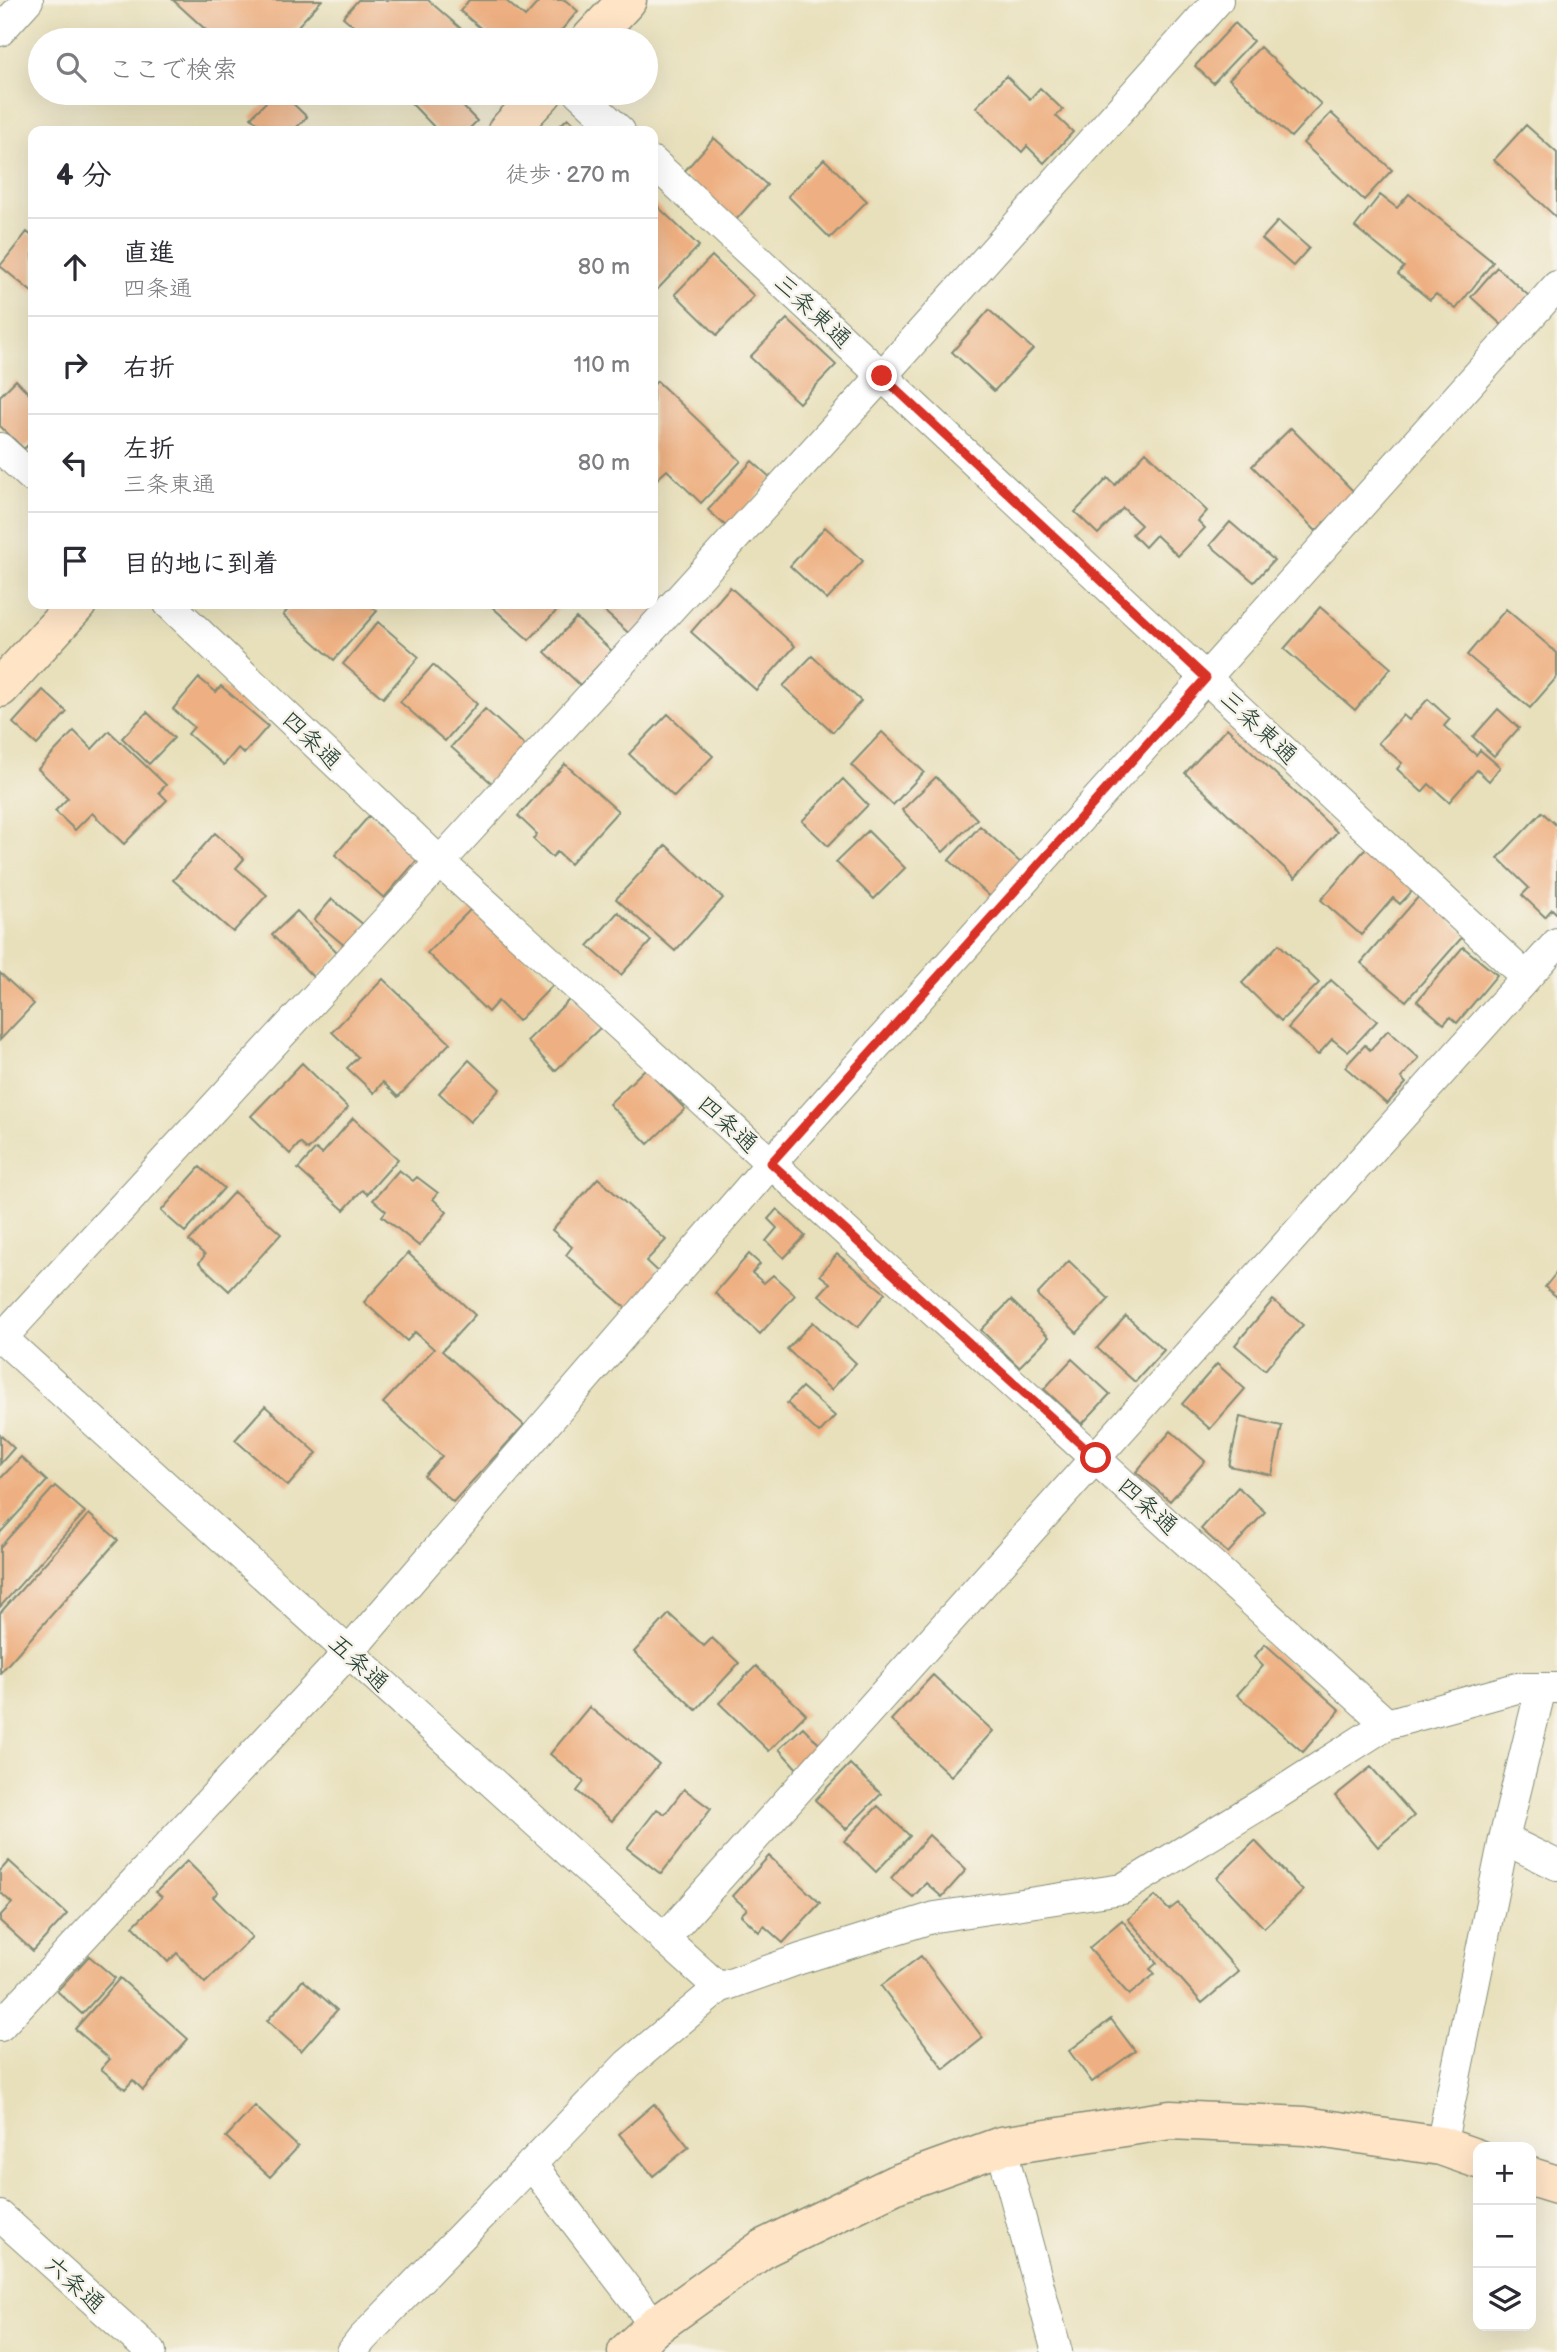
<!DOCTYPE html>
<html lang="ja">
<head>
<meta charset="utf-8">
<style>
	body { margin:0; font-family:"Balsamiq Sans","Klee One",sans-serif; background:#f2f2f3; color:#2b2b33 }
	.controls { position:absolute; right:21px; bottom:21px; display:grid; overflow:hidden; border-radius:14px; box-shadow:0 7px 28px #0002 }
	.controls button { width:63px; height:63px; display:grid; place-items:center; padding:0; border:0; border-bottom:2px solid #e1e1e2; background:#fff; color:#2b2b33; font:35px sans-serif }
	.stop { position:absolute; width:21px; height:21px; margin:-16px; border:5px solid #d93025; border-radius:50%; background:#fff }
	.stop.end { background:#d93025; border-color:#fff; box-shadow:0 2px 7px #0008 }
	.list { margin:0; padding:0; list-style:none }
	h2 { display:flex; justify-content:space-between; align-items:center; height:91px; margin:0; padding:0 28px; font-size:30px }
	h2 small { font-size:23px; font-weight:400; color:#7c7c81 }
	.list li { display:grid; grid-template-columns:46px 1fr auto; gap:21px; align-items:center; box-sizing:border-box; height:98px; padding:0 28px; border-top:2px solid #e1e1e2 }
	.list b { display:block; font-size:26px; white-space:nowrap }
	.list p { margin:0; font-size:23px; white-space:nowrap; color:#7c7c81 }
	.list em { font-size:23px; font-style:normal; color:#7c7c81 }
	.icon { flex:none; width:38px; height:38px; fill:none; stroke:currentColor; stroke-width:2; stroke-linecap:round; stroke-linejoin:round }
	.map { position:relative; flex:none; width:1557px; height:2352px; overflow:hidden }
	.search { position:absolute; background:#fff; box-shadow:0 7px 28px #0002; left:28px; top:28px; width:630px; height:77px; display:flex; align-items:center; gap:18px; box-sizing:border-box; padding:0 24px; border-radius:38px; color:#7c7c81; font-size:26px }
	.panel { position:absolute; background:#fff; box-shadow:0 7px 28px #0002; left:28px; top:126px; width:630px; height:483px; border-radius:14px }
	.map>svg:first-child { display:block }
</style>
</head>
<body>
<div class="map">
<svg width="1557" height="2352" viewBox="0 0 1557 2352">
	<rect width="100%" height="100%" fill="#f7f3e8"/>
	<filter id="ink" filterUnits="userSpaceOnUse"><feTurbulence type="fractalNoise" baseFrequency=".0143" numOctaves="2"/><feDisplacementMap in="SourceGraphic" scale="14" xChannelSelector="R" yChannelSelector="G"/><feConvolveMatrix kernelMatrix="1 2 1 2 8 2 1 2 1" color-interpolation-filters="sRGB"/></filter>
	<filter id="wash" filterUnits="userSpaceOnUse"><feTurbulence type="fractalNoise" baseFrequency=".00686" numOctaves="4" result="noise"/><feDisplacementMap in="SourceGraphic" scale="28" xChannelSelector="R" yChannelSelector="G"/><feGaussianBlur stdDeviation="1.57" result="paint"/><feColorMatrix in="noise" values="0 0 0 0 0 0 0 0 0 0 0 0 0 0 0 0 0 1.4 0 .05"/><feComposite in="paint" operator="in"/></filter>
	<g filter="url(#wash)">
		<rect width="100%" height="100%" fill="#e8e0bb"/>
		<g id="blocks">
			<!-- building -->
			<path fill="#eeb082" d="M173 0H322L285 40H217Z
				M358 0H428L474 40H370L343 17Z
				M469 0H505L525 17 540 0H565L578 11 553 40H495L460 11Z
				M1235 23 1253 41 1213 83 1195 66Z
				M1260 47 1321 104 1291 137 1229 79Z
				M1006 76 1030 99 1040 88 1063 110 1056 116 1073 132 1044 163 1027 146 1022 152 976 107Z
				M275 93H282L307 117 293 131H265L251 117Z
				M422 93H450L477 121 467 131H438L411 103Z
				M1331 113 1392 170 1364 200 1303 143Z
				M568 118 581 131H554Z
				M1526 125 1557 153V218L1494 160Z
				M714 138 767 185 735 221 682 174Z
				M824 159 867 201 830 238 788 196Z
				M1409 194 1493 262 1456 309 1436 294 1430 300 1398 274 1404 267 1355 227 1380 195 1397 208Z
				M653 202 699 246 653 294Z
				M1278 221 1309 248 1293 266 1262 239Z
				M27 232 33 237V293L0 266Z
				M712 256 754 296 717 335 675 294Z
				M1497 267 1530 297 1503 326 1471 297Z
				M989 310 1033 349 994 391 952 352Z
				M787 319 836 365 799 403 750 357Z
				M16 380 33 398V440L24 449 0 426V396Z
				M657 381 741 461 701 503 667 470 656 480 653 477V386Z
				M1291 428 1355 493 1316 531 1252 466Z
				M1146 452 1207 511 1198 521 1205 528 1178 556 1156 535 1145 547 1132 534 1141 525 1123 508 1098 534 1075 512 1108 478 1115 485Z
				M752 461 772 479 728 528 708 510Z
				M1230 522 1274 560 1254 582 1210 545Z
				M825 527 863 561 827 600 790 566Z
				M730 587 795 646 756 690 691 632Z
				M293 604H369L377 611 334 660 283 615Z
				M493 604H563L529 640 491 606Z
				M611 604H645L655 612 633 637 604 611Z
				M1320 607 1391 668 1355 710 1284 649Z
				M1506 609 1557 653V677L1530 708 1467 655Z
				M576 618 612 651 580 685 545 652Z
				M378 622 419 657 383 698 343 664Z
				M812 656 861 701 833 732 783 686Z
				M433 665 477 704 445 741 400 702Z
				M199 678 216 692 221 686 268 726 244 754 238 748 224 765 188 734 194 727 173 709Z
				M43 690 67 712 37 745 13 723Z
				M1428 699 1450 719 1444 726 1476 755 1480 750 1500 767 1489 781 1477 770 1449 802 1429 784 1422 792 1397 769 1402 763 1378 743 1403 715 1409 720Z
				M485 709 529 749 495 786 451 747Z
				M1498 709 1519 728 1494 756 1473 737Z
				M147 712 174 738 149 764 122 738Z
				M668 714 713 756 674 797 629 754Z
				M1227 728 1337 832 1295 878 1185 773Z
				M74 731 92 749 109 731 166 785 159 792 167 800 124 844 92 813 75 830 55 811 68 798 38 769Z
				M882 732 924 772 893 805 851 765Z
				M565 764 618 811 570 864 557 852 552 857 533 839 537 834 518 816Z
				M936 777 977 819 943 852 902 810Z
				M843 779 868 805 828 846 802 821Z
				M1542 812 1557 826V914L1552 909 1545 917 1522 895 1529 888 1498 858Z
				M369 816 418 859 384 898 335 855Z
				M980 826 1023 865 993 899 949 860Z
				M868 831 905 868 874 899 836 862Z
				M215 833 244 859 236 868 267 895 233 932 173 880Z
				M666 845 723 898 675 951 616 899Z
				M1368 846 1415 888 1400 904 1393 898 1361 935 1321 900Z
				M1420 895 1465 934 1406 1001 1361 963Z
				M332 899 370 930 352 952 314 920Z
				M473 907 553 985 518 1021 498 1001 488 1012 427 953Z
				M297 911 340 955 315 979 272 935Z
				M618 912 651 941 621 975 588 946Z
				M1279 944 1319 983 1281 1021 1242 983Z
				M1463 947 1497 975 1457 1023 1450 1017 1444 1024 1417 1001Z
				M0 973 34 1004 0 1040Z
				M383 979 450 1043 398 1097 383 1082 374 1093 347 1068 358 1057 332 1032Z
				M1331 980 1377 1021 1348 1052 1332 1039 1318 1055 1288 1028Z
				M572 997 601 1027 555 1071 527 1041Z
				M1388 1030 1419 1058 1401 1078 1406 1083 1387 1104 1345 1067 1365 1045 1370 1050Z
				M469 1060 500 1089 470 1122 439 1093Z
				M302 1063 348 1108 308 1150 300 1143 290 1154 251 1116Z
				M646 1068 685 1109 648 1144 609 1104Z
				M353 1118 398 1159 367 1194 362 1190 344 1210 298 1169 316 1149 322 1154Z
				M200 1167 224 1188 185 1232 161 1211Z
				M399 1170 413 1181 417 1177 438 1193 433 1199 447 1212 419 1246 382 1216 386 1211 373 1200Z
				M598 1178 666 1240 646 1261 661 1275 629 1311 566 1255 572 1247 552 1230Z
				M234 1192 281 1234 229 1291 199 1263 205 1255 189 1241Z
				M777 1209 805 1236 784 1258 766 1241 777 1228 768 1219Z
				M408 1253 475 1315 442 1351 524 1425 453 1502 424 1476 442 1456 383 1403 434 1349 415 1332 407 1341 364 1302Z
				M749 1254 760 1264 752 1273 764 1283 773 1275 795 1295 760 1334 715 1293Z
				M837 1254 885 1293 858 1327 819 1295 830 1283 820 1275Z
				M1069 1261 1109 1299 1077 1333 1037 1295Z
				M1557 1272V1297L1545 1287Z
				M1011 1300 1049 1337 1019 1367 981 1330Z
				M1273 1300 1303 1325 1265 1370 1235 1345Z
				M1126 1316 1164 1350 1135 1382 1097 1348Z
				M813 1322 856 1363 831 1390 787 1349Z
				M1072 1359 1110 1394 1082 1424 1044 1389Z
				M1217 1364 1245 1389 1210 1429 1182 1404Z
				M802 1387 835 1416 819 1433 787 1403Z
				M265 1406 317 1453 288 1486 235 1440Z
				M1240 1417 1282 1426 1272 1475 1229 1466Z
				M1171 1431 1205 1461 1170 1501 1136 1472Z
				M0 1435 14 1448 0 1464Z
				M21 1457 47 1481 0 1533V1479Z
				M55 1486 85 1512 0 1607V1547Z
				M1238 1487 1265 1512 1228 1553 1201 1529Z
				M89 1514 118 1540 0 1673V1613Z
				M669 1614 704 1646 712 1638 739 1663 696 1710 634 1652Z
				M1265 1644 1340 1710 1303 1752 1237 1695 1263 1666 1254 1657Z
				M756 1666 806 1714 769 1751 719 1703Z
				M933 1675 993 1731 951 1776 891 1720Z
				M589 1707 659 1764 612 1821 577 1791 584 1782 550 1754Z
				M803 1727 823 1748 798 1770 779 1749Z
				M850 1764 881 1794 846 1829 815 1800Z
				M1371 1767 1414 1816 1378 1847 1335 1796Z
				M684 1789 711 1809 661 1874 627 1848 657 1809 665 1814Z
				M878 1806 910 1836 876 1872 844 1841Z
				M929 1835 966 1870 942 1897 926 1883 913 1897 891 1878Z
				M1255 1841 1303 1891 1264 1928 1217 1878Z
				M769 1856 820 1903 783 1943 764 1926 759 1932 741 1915 747 1909 732 1896Z
				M9 1861 67 1914 33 1951 0 1921V1916L12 1903 0 1892V1871Z
				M187 1861 218 1892 213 1897 252 1937 205 1983 177 1953 168 1962 133 1926 162 1897 156 1892Z
				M1155 1896 1169 1910 1178 1903 1239 1972 1202 2003 1128 1919Z
				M1122 1920 1157 1963 1150 1969 1155 1974 1129 1995 1089 1948Z
				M89 1956 115 1978 82 2014 57 1991Z
				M921 1956 983 2038 944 2069 881 1986Z
				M120 1978 188 2039 143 2090 133 2080 125 2089 101 2069 110 2059 75 2029Z
				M303 1980 337 2010 301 2051 267 2021Z
				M1111 2019 1135 2051 1092 2082 1069 2051Z
				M654 2104 689 2147 653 2176 619 2134Z
				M255 2106 298 2147 270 2177 226 2137Z"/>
		</g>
	</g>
	<g filter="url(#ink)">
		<use href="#blocks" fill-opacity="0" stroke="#848e78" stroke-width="2"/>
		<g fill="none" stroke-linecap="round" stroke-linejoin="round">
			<defs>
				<path id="street" d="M0 31 28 0
					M579 93 620 131
					M653 162 1526 977
					M0 448 33 478
					M169 604 440 862 1387 1724
					M0 1336 719 1988
					M0 1340 440 862 882 376 1218 0
					M1504 1839 1557 1865
					M664 1939 1557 943
					M0 2026 348 1653 771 1163 1557 286
					M1001 2146 1057 2352
					M1441 2146 1504 1839 1541 1688
					M531 2164 655 2326
					M0 2216 151 2352
					M352 2352 362 2339 628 2064 719 1988 800 1959 935 1917 1122 1889 1276 1795 1387 1724 1517 1688H1557"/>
				<path id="secondary" d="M590 40 627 0
					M507 131 543 93
					M0 688 77 604
					M1531 2177 1557 2185
					M627 2352 655 2326 764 2248 896 2184 1001 2146 1170 2120 1305 2126 1441 2146 1478 2159"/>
			</defs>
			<!-- street casing -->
			<use href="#street" stroke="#848e78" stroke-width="32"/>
			<!-- secondary casing -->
			<use href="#secondary" stroke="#848e78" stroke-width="41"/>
			<!-- street -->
			<use href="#street" stroke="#fff" stroke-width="30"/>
			<!-- secondary -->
			<use href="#secondary" stroke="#ffe4c6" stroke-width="38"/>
		</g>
	</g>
	<g fill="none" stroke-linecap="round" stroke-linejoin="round" filter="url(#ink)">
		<!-- route -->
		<path stroke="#d93025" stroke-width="9" d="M882 376 1206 678 771 1163 1096 1458"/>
	</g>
	<g text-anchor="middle" stroke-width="5" stroke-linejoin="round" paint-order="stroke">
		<!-- street labels -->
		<g font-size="24" fill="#1f3d34" stroke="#f7f3e8">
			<text transform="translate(813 311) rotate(43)" y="8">三条東通</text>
			<text transform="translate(1259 727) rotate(43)" y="8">三条東通</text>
			<text transform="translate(312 740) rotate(44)" y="8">四条通</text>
			<text transform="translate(728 1124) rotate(42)" y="8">四条通</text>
			<text transform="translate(1148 1506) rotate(42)" y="8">四条通</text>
			<text transform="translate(359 1663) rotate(42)" y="8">五条通</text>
			<text transform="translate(75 2284) rotate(42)" y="8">六条通</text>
		</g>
	</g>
</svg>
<div class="controls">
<button>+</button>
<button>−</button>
<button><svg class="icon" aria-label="layers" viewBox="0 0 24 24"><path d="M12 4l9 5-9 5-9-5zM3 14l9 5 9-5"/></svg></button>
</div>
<div class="stop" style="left:1096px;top:1458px"></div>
<div class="stop end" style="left:882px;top:376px"></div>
<div class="search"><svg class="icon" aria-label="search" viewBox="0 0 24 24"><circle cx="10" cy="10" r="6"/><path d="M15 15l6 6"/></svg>ここで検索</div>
<section class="panel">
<h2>4 分<small>徒歩 · 270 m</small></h2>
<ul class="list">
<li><svg class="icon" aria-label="ahead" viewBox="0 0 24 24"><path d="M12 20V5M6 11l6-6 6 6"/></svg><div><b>直進</b><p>四条通</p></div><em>80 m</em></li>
<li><svg class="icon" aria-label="right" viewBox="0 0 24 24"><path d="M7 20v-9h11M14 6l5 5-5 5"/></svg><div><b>右折</b></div><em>110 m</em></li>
<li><svg class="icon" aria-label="left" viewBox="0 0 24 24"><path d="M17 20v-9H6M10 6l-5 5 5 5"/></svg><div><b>左折</b><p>三条東通</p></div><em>80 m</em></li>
<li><svg class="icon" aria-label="arrive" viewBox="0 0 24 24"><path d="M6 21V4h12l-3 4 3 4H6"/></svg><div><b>目的地に到着</b></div></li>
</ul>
</section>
</div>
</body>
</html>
